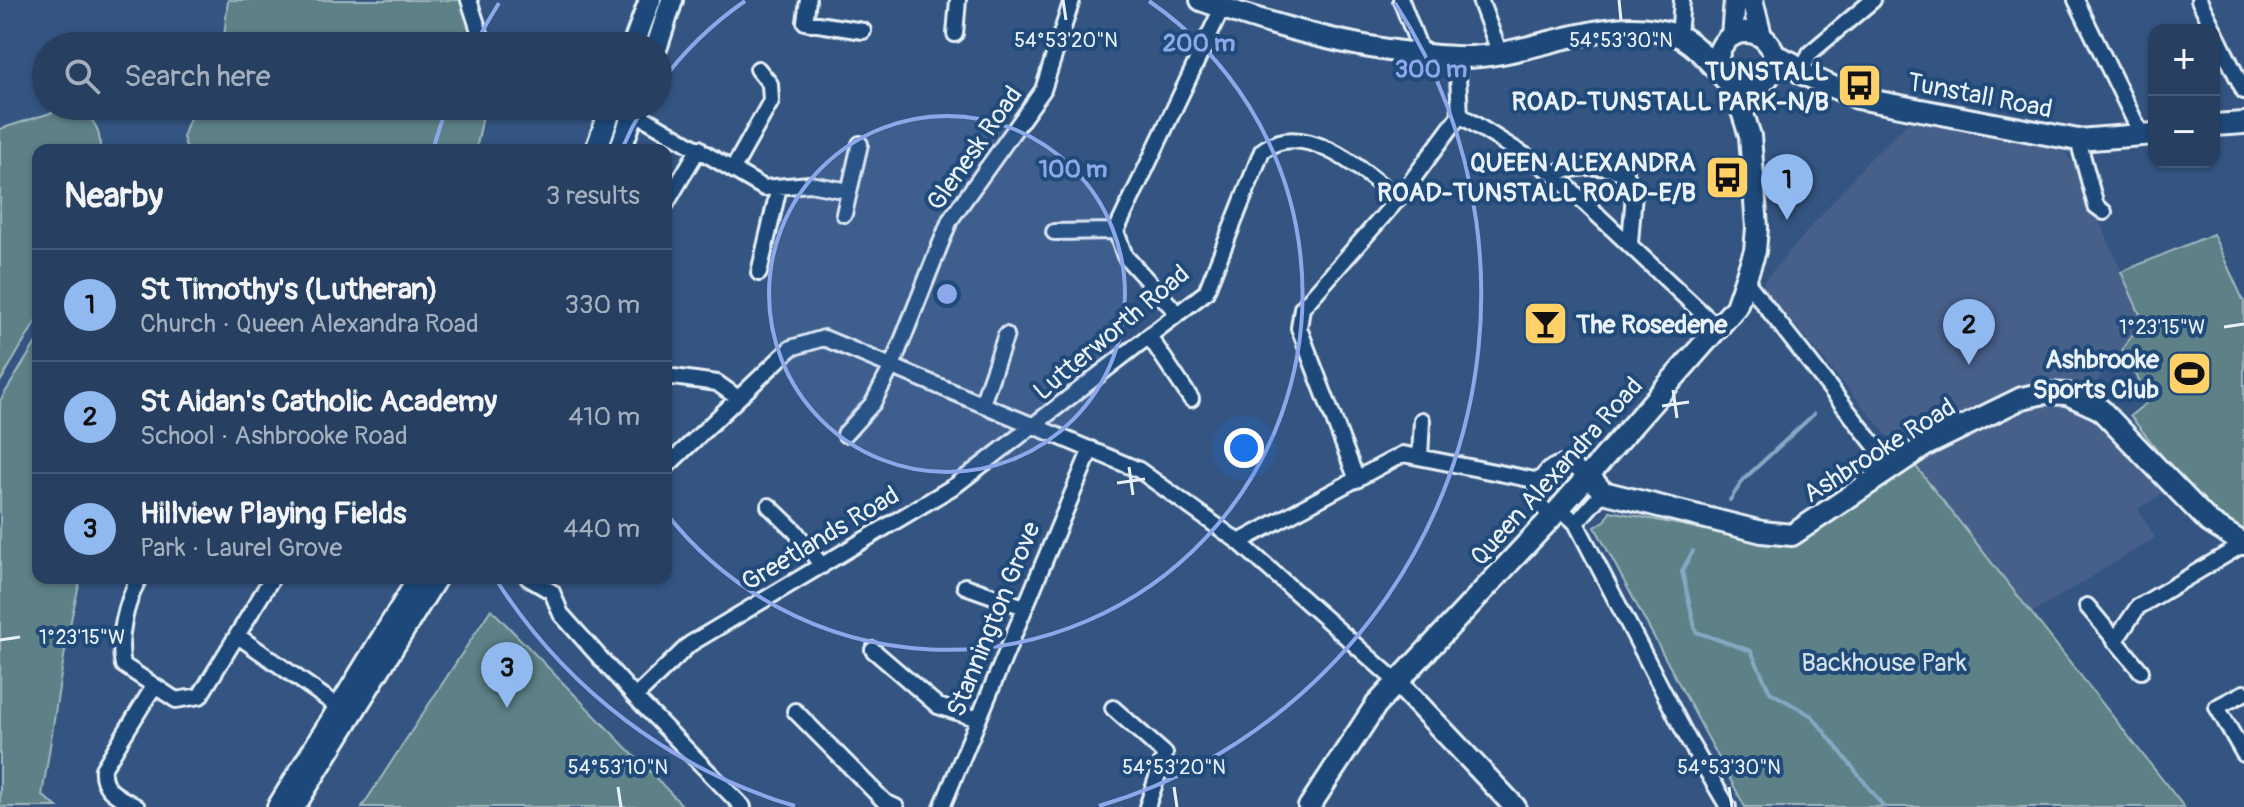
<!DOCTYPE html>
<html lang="en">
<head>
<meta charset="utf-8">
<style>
	body { margin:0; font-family:Pangolin,sans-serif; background:#2f4768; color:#f1f3f6 }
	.controls { position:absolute; right:24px; top:24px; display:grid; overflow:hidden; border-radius:16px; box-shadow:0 2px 6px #0004 }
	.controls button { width:72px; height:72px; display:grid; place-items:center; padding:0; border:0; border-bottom:2px solid #435977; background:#274062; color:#f1f3f6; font:40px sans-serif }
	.you { position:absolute; left:1244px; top:448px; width:28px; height:28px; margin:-20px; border:6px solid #fff; border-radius:50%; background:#1a73e8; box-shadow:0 0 0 12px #1a73e833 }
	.badge { display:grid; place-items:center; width:52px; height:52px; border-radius:50%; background:#90b9f0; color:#111; font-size:26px; font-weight:700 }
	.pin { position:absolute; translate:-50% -66px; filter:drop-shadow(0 2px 4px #0008) }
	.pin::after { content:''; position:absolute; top:42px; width:28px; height:24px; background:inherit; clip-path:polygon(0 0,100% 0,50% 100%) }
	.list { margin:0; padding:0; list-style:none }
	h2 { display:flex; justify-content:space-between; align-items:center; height:104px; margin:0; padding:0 32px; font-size:34px }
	h2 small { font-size:26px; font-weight:400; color:#a4afbe }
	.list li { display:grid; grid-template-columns:52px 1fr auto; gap:24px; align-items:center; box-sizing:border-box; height:112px; padding:0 32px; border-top:2px solid #435977 }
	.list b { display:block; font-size:30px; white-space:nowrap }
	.list p { margin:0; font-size:26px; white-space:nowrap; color:#a4afbe }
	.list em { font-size:26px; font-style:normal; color:#a4afbe }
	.icon { flex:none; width:44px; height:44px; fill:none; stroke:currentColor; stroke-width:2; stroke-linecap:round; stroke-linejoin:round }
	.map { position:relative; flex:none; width:2244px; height:807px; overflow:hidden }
	.search { position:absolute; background:#274062; box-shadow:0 2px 6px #0004; left:32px; top:32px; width:640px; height:88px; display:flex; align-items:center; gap:20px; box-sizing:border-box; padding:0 28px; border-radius:44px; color:#a4afbe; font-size:30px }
	.panel { position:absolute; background:#274062; box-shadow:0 2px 6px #0004; left:32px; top:144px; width:640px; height:440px; border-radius:16px }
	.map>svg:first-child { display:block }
</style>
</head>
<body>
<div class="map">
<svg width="2244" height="807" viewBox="0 0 2244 807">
	<rect width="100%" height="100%" fill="#345582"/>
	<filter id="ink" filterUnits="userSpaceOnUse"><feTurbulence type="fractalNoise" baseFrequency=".0125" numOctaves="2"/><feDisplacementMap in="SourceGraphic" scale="16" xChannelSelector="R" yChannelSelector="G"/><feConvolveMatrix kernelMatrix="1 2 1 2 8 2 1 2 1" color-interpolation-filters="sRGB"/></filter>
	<g filter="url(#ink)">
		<!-- built -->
		<path fill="#46608a" d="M1910 121 2063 150 2077 169 2143 321 2092 388 2044 381 1998 399 2007 418 2033 406 2081 408 2103 423 2165 492 2138 509 2155 538 2032 613 1914 464 1994 424 1985 402 1896 446 1763 287 1764 281 1869 160Z"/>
		<!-- green -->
		<path fill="#5d8186" stroke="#a2b9bf" stroke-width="2" d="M228 0H462L479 46H223Z
			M194 106H485L476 150H187L183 137Z
			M69 107C91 113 101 126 100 150H38V318L0 382V129Z
			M2213 234 2244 302V534C2198 508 2164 456 2130 416L2150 400 2122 349 2143 321 2121 272Z
			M38 339V578H81C62 649 55 722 42 795L57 807H0V401Z
			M1914 464 2184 807H1745L1595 527 1606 520 1610 511 1793 547Z
			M491 609 684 807H362Z"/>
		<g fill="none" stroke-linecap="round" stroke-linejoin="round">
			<!-- stream -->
			<path stroke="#85a8c3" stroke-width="4" d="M1730 500 1744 479 1814 414
				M1693 551 1682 571 1696 632 1751 651 1770 692 1812 716 1884 807"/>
			<defs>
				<path id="street" d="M469 0 484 46
					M808 0 805 22 863 31
					M1401 0 1421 52
					M1480 0 1500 54
					M2076 0 2142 136
					M2199 0 2214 30
					M2214 30 2244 91
					M955 34 958 0
					M1679 36 1682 0
					M1801 73 1810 53 1873 0
					M634 112 764 188 810 184 848 191
					M1460 115 1553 173 1718 328
					M2078 140 2096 206 2104 212
					M733 169 771 101 770 84 758 69
					M1553 173C1580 167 1600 162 1626 174L1634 193 1630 243
					M666 204 699 148
					M844 214 860 144
					M1054 232 1116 231
					M759 273 779 187
					M1746 281 1891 466
					M1177 313 1125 256 1116 231 1222 8
					M1149 336 1191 399
					M666 376 717 383 738 398
					M982 404 1006 335
					M845 434 873 403 892 366 950 220 1043 90 1072 0
					M1420 457 1422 420
					M666 467 791 348 824 338 1139 470 1239 542 1397 682
					M1357 480 1299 328 1302 308 1398 199 1460 115 1457 57
					M769 506 795 531 822 566
					M1560 508 1576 523 1689 741 1728 807
					M1551 518 1538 501C1537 481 1544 467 1565 463L1589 476
					M1576 523 1603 492
					M1239 542 1403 454 1540 481
					M139 578C126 603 117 638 123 665L176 700 200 696 272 578
					M528 578 552 592
					M965 586 1024 607
					M552 592 561 614 635 697 743 807
					M2087 606 2141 671
					M238 636 340 708
					M2115 641 2138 607 2244 544
					M873 650 938 706 978 719
					M2244 693 2217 707 2244 754
					M635 697 690 644 956 485 1206 292 1262 151C1304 117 1365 172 1398 199
					M1113 708 1165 754 1147 807
					M795 711 885 802 896 807
					M137 807C120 797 101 791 103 769L154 686
					M942 807 1091 449"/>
				<path id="secondary" d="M1201 0C1281 29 1370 53 1456 57 1528 60 1607 9 1678 36 1696 43 1714 68 1727 81
					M1752 0 1761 36
					M1718 60a28 28 0 1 1 56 0a28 28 0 1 1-56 0Z
					M1732 36 1735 0
					M633 46 650 0
					M657 46 672 0
					M1774 55 1792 63 1801 73 1858 98 2078 140 2154 134
					M2214 125 2244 123
					M596 150 612 106
					M620 150 636 106
					M1589 476 1603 492 1762 532 1792 535 1926 445 2022 398 2044 393 2067 394 2100 409 2209 522 2244 544
					M1397 682 1515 807
					M278 807 419 578
					M294 807 436 578
					M1309 807 1376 705 1551 518 1736 307 1755 251 1757 228 1750 136 1734 86"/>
			</defs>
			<!-- street casing -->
			<use href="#street" stroke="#e8f1f8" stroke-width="20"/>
			<!-- secondary casing -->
			<use href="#secondary" stroke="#e8f1f8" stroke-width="26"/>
			<!-- street -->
			<use href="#street" stroke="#1f4a7a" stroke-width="14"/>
			<!-- secondary -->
			<use href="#secondary" stroke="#1f4a7a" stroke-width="20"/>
		</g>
	</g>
	<!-- ticks -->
	<path fill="none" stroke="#e8f1f8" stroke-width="3" d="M1063 0 1066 20M1619 0 1621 20M2224 327 2244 324M1673 390 1677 418M1662 406 1689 402M1129 467 1133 495M1117 483 1145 479M0 640 20 637M618 787 621 807M1174 787 1177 807M1729 787 1732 807"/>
	<!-- distance rings -->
	<circle cx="947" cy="294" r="178" fill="#8da8ea" fill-opacity=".12"/>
	<g fill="none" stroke="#8da8ea" stroke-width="4">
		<circle cx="947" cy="294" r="178"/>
		<path d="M622 149A356 356 0 0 1 643 108M659 85A356 356 0 0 1 745 1M1149 1A356 356 0 1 1 666 513"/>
		<path d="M795 806A534 534 0 0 1 497 581M434 147A534 534 0 0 1 447 107M476 43A534 534 0 0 1 499 3M1395 3A534 534 0 0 1 1099 806"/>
	</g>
	<!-- icons -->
	<defs>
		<symbol id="bus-square" viewBox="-11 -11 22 22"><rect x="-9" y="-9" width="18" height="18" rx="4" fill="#ffd166" stroke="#1f4a7a"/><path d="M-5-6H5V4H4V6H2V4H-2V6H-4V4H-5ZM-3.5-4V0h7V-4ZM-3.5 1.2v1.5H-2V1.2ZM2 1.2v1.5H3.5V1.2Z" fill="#111"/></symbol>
		<symbol id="bar-square" viewBox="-11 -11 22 22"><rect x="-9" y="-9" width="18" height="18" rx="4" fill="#ffd166" stroke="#1f4a7a"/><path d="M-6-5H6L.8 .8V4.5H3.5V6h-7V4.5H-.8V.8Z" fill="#111"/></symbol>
		<symbol id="stadium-square" viewBox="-11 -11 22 22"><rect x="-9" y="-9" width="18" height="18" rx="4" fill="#ffd166" stroke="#1f4a7a"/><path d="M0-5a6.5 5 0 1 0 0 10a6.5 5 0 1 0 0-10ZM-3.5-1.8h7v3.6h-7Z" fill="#111"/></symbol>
	</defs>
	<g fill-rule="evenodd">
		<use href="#bus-square" x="1834" y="60" width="51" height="51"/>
		<use href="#bus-square" x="1702" y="152" width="51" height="51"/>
		<use href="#bar-square" x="1520" y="298" width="51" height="51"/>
		<use href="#stadium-square" x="2164" y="348" width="51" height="51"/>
	</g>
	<g text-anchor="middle" stroke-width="8" stroke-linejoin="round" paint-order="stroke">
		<!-- poi labels -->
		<g font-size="26" font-weight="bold" fill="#e8f1f8" stroke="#1f4a7a" text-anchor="end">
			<text x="1829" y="80">TUNSTALL<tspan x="1829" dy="30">ROAD-TUNSTALL PARK-N/B</tspan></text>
			<text x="1696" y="171">QUEEN ALEXANDRA<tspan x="1696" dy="30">ROAD-TUNSTALL ROAD-E/B</tspan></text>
			<text x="1576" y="333" text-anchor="start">The Rosedene</text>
			<text x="2159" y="368">Ashbrooke<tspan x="2159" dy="30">Sports Club</tspan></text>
		</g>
		<!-- street labels -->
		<g font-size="26" fill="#e8f1f8" stroke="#1f4a7a">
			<text transform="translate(1980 95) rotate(11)" y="9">Tunstall Road</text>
			<text transform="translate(974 148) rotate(-55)" y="9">Glenesk Road</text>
			<text transform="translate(1111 332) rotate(-40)" y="9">Lutterworth Road</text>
			<text transform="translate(1879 450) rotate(-32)" y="9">Ashbrooke Road</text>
			<text transform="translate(1556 471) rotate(-48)" y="9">Queen Alexandra Road</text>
			<text transform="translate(820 538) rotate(-31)" y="9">Greetlands Road</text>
			<text transform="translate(993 619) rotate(-68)" y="9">Stannington Grove</text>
		</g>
		<!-- park labels -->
		<g font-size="26" fill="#d3e0e7" stroke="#1f4a7a">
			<text x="1884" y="671">Backhouse Park</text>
		</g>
	</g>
	<g font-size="20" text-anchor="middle" fill="#e8f1f8" stroke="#1f4a7a" stroke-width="8" stroke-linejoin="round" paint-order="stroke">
		<text x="1066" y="47">54°53'20"N</text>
		<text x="1621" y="47">54°53'30"N</text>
		<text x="2162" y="334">1°23'15"W</text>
		<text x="82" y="644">1°23'15"W</text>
		<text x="618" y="774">54°53'10"N</text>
		<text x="1174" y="774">54°53'20"N</text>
		<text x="1729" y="774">54°53'30"N</text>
	</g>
	<circle cx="947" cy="294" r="12" fill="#8da8ea" stroke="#1f4a7a" stroke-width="4"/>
	<g font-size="24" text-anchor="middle" font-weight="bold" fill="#8da8ea" stroke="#1f4a7a" stroke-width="8" stroke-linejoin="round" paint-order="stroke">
		<text x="1199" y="51">200 m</text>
		<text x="1431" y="77">300 m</text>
		<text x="1073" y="177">100 m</text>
	</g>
</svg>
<div class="controls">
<button>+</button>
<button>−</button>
</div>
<div class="you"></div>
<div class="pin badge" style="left:1787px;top:220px">1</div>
<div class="pin badge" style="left:1969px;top:365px">2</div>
<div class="pin badge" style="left:507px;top:708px">3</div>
<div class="search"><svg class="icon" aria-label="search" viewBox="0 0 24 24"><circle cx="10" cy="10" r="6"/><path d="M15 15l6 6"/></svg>Search here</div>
<section class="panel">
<h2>Nearby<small>3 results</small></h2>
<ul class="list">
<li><span class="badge">1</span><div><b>St Timothy's (Lutheran)</b><p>Church · Queen Alexandra Road</p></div><em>330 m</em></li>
<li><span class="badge">2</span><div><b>St Aidan's Catholic Academy</b><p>School · Ashbrooke Road</p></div><em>410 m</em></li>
<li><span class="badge">3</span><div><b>Hillview Playing Fields</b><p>Park · Laurel Grove</p></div><em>440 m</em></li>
</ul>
</section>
</div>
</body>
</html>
